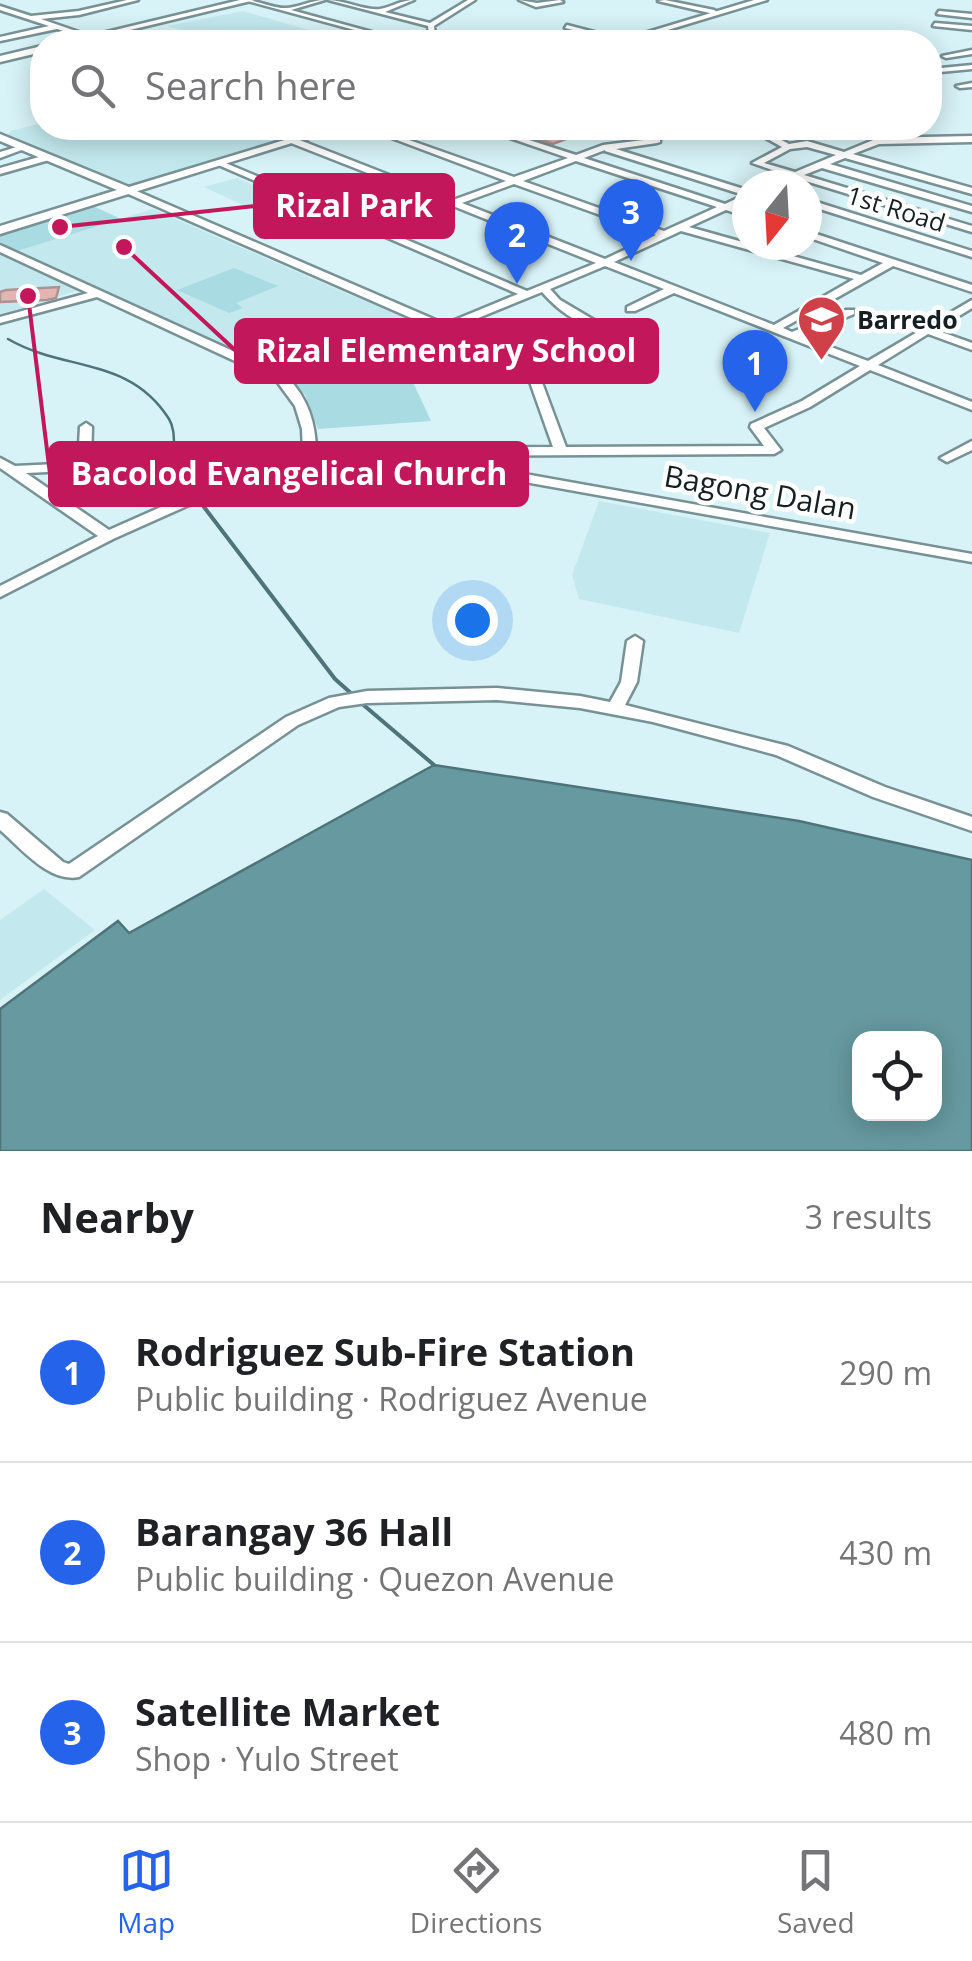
<!DOCTYPE html>
<html lang="en">
<head>
<meta charset="utf-8">
<style>
	body { margin:0; font-family:"Open Sans",sans-serif; background:#f2f2f2; color:#202124 }
	.controls { position:absolute; right:30px; bottom:30px; display:grid; overflow:hidden; border-radius:20px; box-shadow:0 5px 25px #0003 }
	.controls button { width:90px; height:90px; display:grid; place-items:center; padding:0; border:0; border-bottom:2px solid #e0e0e0; background:#fff; color:#202124; font:50px sans-serif }
	.compass { position:absolute; left:732px; top:170px; width:90px; height:90px; border-radius:50%; background:#fff; box-shadow:0 5px 25px #0003; rotate:198deg }
	.you { position:absolute; left:472px; top:620px; width:35px; height:35px; margin:-25px; border:8px solid #fff; border-radius:50%; background:#1a73e8; box-shadow:0 0 0 15px #1a73e833 }
	.badge { display:grid; place-items:center; width:65px; height:65px; border-radius:50%; background:#2563eb; color:#fff; font-size:32px; font-weight:700 }
	.pin { position:absolute; translate:-50% -82px; filter:drop-shadow(0 2px 5px #0008) }
	.pin::after { content:''; position:absolute; top:52px; width:35px; height:30px; background:inherit; clip-path:polygon(0 0,100% 0,50% 100%) }
	.list { margin:0; padding:0; list-style:none }
	h2 { display:flex; justify-content:space-between; align-items:center; height:130px; margin:0; padding:0 40px; font-size:42px }
	h2 small { font-size:32px; font-weight:400; color:#757577 }
	.list li { display:grid; grid-template-columns:65px 1fr auto; gap:30px; align-items:center; box-sizing:border-box; height:180px; padding:0 40px; border-top:2px solid #e0e0e0 }
	.list b { display:block; font-size:38px; white-space:nowrap }
	.list p { margin:0; font-size:32px; white-space:nowrap; color:#757577 }
	.list em { font-size:32px; font-style:normal; color:#757577 }
	.icon { flex:none; width:55px; height:55px; fill:none; stroke:currentColor; stroke-width:2; stroke-linecap:round; stroke-linejoin:round }
	.map { position:relative; flex:none; width:972px; height:1151px; overflow:hidden }
	.search { position:absolute; background:#fff; box-shadow:0 5px 25px #0003; left:30px; right:30px; top:30px; height:110px; display:flex; align-items:center; gap:25px; box-sizing:border-box; padding:0 35px; border-radius:40px; color:#757577; font-size:38px }
	.sheet { height:670px; background:#fff }
	nav { display:flex; justify-content:space-around; align-items:center; box-sizing:border-box; height:140px; border-top:2px solid #e0e0e0; background:#fff; font-size:28px; color:#757577 }
	nav a { display:grid; justify-items:center; gap:5px }
	nav .on { color:#2563eb }
	.map>svg:first-child { display:block }
</style>
</head>
<body>
<div class="map">
<svg width="972" height="1151" viewBox="0 0 972 1151">
	<rect width="100%" height="100%" fill="#d7f3f7"/>
	<!-- built -->
	<path fill="#c3e9ee" d="M243 11 267 18 326 35 296 42H226L167 26Z
		M42 123V128H278L299 135 128 188 8 136 10 131Z
		M237 178 313 211 279 222 204 187Z
		M153 209 348 294 423 324 278 371 17 251Z
		M0 251 82 289 0 315Z
		M599 501 770 533 739 633 579 599 572 575Z
		M44 889 95 930 0 1000V920Z"/>
	<!-- green -->
	<path fill="#a8dbe2" d="M95 207 121 219 17 251 0 242V235Z
		M234 268 278 286 236 303 243 308 229 313 177 290Z
		M380 350 411 378 431 421 318 429 305 395 288 380Z"/>
	<!-- water -->
	<path fill="#6699a0" stroke="#4e747a" stroke-width="2.5" fill-rule="evenodd" d="M434 765 799 821 972 860V1151H0V1009L118 921 129 933ZM934 1038V1114H860V1038Z"/>
	<g fill="none" stroke-linecap="round" stroke-linejoin="round">
		<!-- stream-far1 -->
		<path stroke="#4e747a" stroke-width="2.5" d="M8 339C65 372 129 356 169 419 177 432 172 450 176 464 181 481 195 496 206 509"/>
		<!-- stream -->
		<path stroke="#4e747a" stroke-width="4" d="M204 507 335 679 353 695
			M360 702 434 765"/>
	</g>
	<!-- building -->
	<path fill="#e3b4b1" stroke="#ac9391" stroke-width="2.5" d="M535 128H558L580 134 553 144 519 133Z
		M59 287 56 298 47 300 0 302V292L6 290Z"/>
	<g fill="none" stroke-linecap="round" stroke-linejoin="round">
		<defs>
			<path id="minor" d="M127 0H138L79 15 41 19 108 42H99L57 29 0 41V37L49 26 0 10V6L31 16 79 11Z
				M244 0C258 0 271 8 285 8 298 8 311 0 325 0L291 10 408 42H399Z
				M328 0C345 0 364 11 380 9 392 7 401 0 414 0L385 12 430 23 468 0H475L434 26 436 42H430L428 26Z
				M519 0 537 3 560 0 563 2 536 7Z
				M665 0 714 10 717 12 714 14 658 1Z
				M939 11 972 14V18L937 14Z
				M935 23 972 26V30L933 26Z
				M567 25 625 40 626 41 621 42 565 28Z
				M972 50V54L946 58 942 56Z
				M972 65V69L930 73 931 69Z
				M972 83V87L960 88 956 86Z
				M365 128H375L514 177 568 158 481 128H492L576 155 603 145 660 138V142L657 143 616 149 747 190V201L734 207 747 211V217L726 210 689 227 861 275 883 263 807 237V231L972 285V292L893 266 783 328 792 332 846 310H854V314L802 336 868 361 972 300V308L936 330 972 343V350L928 334 878 365 972 402V410L870 370 810 407 764 428 781 450 774 454 394 456 315 460 313 469 308 470 301 466 302 460 26 473 109 530 179 499 261 478 361 468H491L972 554V562L491 476H361L261 486 189 505 113 539 0 597V586L98 536 0 468V458L15 466 78 463 80 427 86 423 92 427 91 462 303 452 302 429 295 406 276 380 97 297 0 323V317L88 293 0 252V245L281 373 434 328 126 193V189H132L445 324 518 294 216 164 223 162 378 227 444 203 291 143V139H297L453 200 506 181ZM605 150V151L744 195 725 204 584 158ZM576 161 717 207 664 231 523 181ZM514 184 656 235 605 259 462 203ZM453 206 596 263 527 291 386 231ZM681 231 854 279 774 325 614 262ZM605 266 664 289 627 307V311H635L674 293 860 366 802 401 751 424 750 427 764 446 566 447 534 361C514 340 484 334 456 327L542 292C555 307 579 327 599 327V323L560 300 550 289ZM445 332C473 339 504 343 524 365L553 447 394 448 316 452C316 423 308 399 288 378Z
				M767 132 789 144 807 141 844 152 878 138 972 136V142L879 144 853 154 972 188V194L845 158 830 164 972 206V212L822 168 804 175 972 226V232L796 178 780 185H767L787 175 752 163 782 147 764 137V133ZM807 147 836 155 795 172 764 163 790 149Z
				M20 146 27 148 0 158V152Z
				M46 155 50 158 49 160 0 174V168Z
				M807 199 972 251V257L807 205Z
				M972 441V450L947 462 940 458Z
				M635 636 643 641 637 682 625 705 788 746 885 787 972 817V831L873 797 776 755 653 722 580 708 497 700 367 703 339 707 298 725 79 877C49 883 21 848 0 830V812L7 814 63 862 69 864 286 717 329 698 367 691 497 688 580 696 610 702 621 682 627 641Z"/>
			<path id="major" d="M240 0H255L80 42H65Z
				M754 0H767L628 42H615Z
				M42 46V52L0 62V56Z
				M324 128H340L0 234V226L117 190 0 141V134L129 187Z"/>
		</defs>
		<!-- minor casing -->
		<use href="#minor" stroke="#779195" stroke-width="5"/>
		<!-- major casing -->
		<use href="#major" stroke="#779195" stroke-width="5"/>
		<!-- minor -->
		<use href="#minor" fill="#fff" fill-rule="evenodd"/>
		<!-- major -->
		<use href="#major" fill="#fff" fill-rule="evenodd"/>
	</g>
	<!-- icons -->
	<defs>
		<symbol id="school-pin" viewBox="-11 -11 22 30"><path d="M0 17L-7.5 6A9.5 9.5 0 1 1 7.5 6Z" fill="#d04049" stroke="#fff"/><path d="M0-5L7-2L0 1L-7-2ZM-4 1L0 2.5L4 1V4Q0 6-4 4Z" fill="#fff"/></symbol>
	</defs>
	<g fill-rule="evenodd">
		<use href="#school-pin" x="794" y="292" width="55" height="75"/>
	</g>
	<g text-anchor="middle" stroke-width="9" stroke-linejoin="round" paint-order="stroke">
		<!-- far-street labels -->
		<g font-size="25" fill="#151f21" stroke="#fff">
			<text transform="translate(896 209) rotate(17)" y="9">1st Road</text>
		</g>
		<!-- far-poi labels -->
		<g font-size="25" font-weight="bold" fill="#151f21" stroke="#fff" text-anchor="start">
			<text x="857" y="329">Barredo</text>
		</g>
		<!-- street labels -->
		<g font-size="30" fill="#151f21" stroke="#fff">
			<text transform="translate(760 493) rotate(10)" y="10">Bagong Dalan</text>
		</g>
	</g>
	<!-- callouts -->
	<path fill="none" stroke="#c2185b" stroke-width="4" d="M60 227L255 206M124 247L236 351M28 296L50 474"/>
	<g fill="#c2185b" stroke="#fff" stroke-width="4">
		<circle cx="60" cy="227" r="10"/>
		<circle cx="124" cy="247" r="10"/>
		<circle cx="28" cy="296" r="10"/>
	</g>
	<g fill="#c2185b" stroke="#c2185b" stroke-width="4">
		<rect x="255" y="175" width="198" height="62" rx="10"/>
		<rect x="236" y="320" width="421" height="62" rx="10"/>
		<rect x="50" y="443" width="477" height="62" rx="10"/>
	</g>
	<g font-size="32" text-anchor="middle" font-weight="bold" fill="#fff">
		<text x="354" y="217">Rizal Park</text>
		<text x="446" y="362">Rizal Elementary School</text>
		<text x="289" y="485">Bacolod Evangelical Church</text>
	</g>
</svg>
<div class="controls">
<button><svg class="icon" aria-label="locate" viewBox="0 0 24 24"><circle cx="12" cy="12" r="6"/><path d="M12 2v4M12 18v4M2 12h4M18 12h4"/></svg></button>
</div>
<svg class="compass" viewBox="-18 -18 36 36"><path d="M0-13l5 13h-10z" fill="#e53935"/><path d="M0 13l5-13h-10z" fill="#757577"/></svg>
<div class="you"></div>
<div class="pin badge" style="left:755px;top:412px">1</div>
<div class="pin badge" style="left:517px;top:284px">2</div>
<div class="pin badge" style="left:631px;top:261px">3</div>
<div class="search"><svg class="icon" aria-label="search" viewBox="0 0 24 24"><circle cx="10" cy="10" r="6"/><path d="M15 15l6 6"/></svg>Search here</div>
</div>
<section class="sheet">
<h2>Nearby<small>3 results</small></h2>
<ul class="list">
<li><span class="badge">1</span><div><b>Rodriguez Sub-Fire Station</b><p>Public building · Rodriguez Avenue</p></div><em>290 m</em></li>
<li><span class="badge">2</span><div><b>Barangay 36 Hall</b><p>Public building · Quezon Avenue</p></div><em>430 m</em></li>
<li><span class="badge">3</span><div><b>Satellite Market</b><p>Shop · Yulo Street</p></div><em>480 m</em></li>
</ul>
</section>
<nav>
<a class="on"><svg class="icon" aria-label="map" viewBox="0 0 24 24"><path d="M3 6l6-2 6 2 6-2v14l-6 2-6-2-6 2zM9 4v14M15 6v14"/></svg>Map</a>
<a><svg class="icon" aria-label="directions" viewBox="0 0 24 24"><path d="M12 3l9 9-9 9-9-9zM9 14v-3h6M13 9l2 2-2 2"/></svg>Directions</a>
<a><svg class="icon" aria-label="saved" viewBox="0 0 24 24"><path d="M7 4h10v16l-5-4-5 4z"/></svg>Saved</a>
</nav>
</body>
</html>
